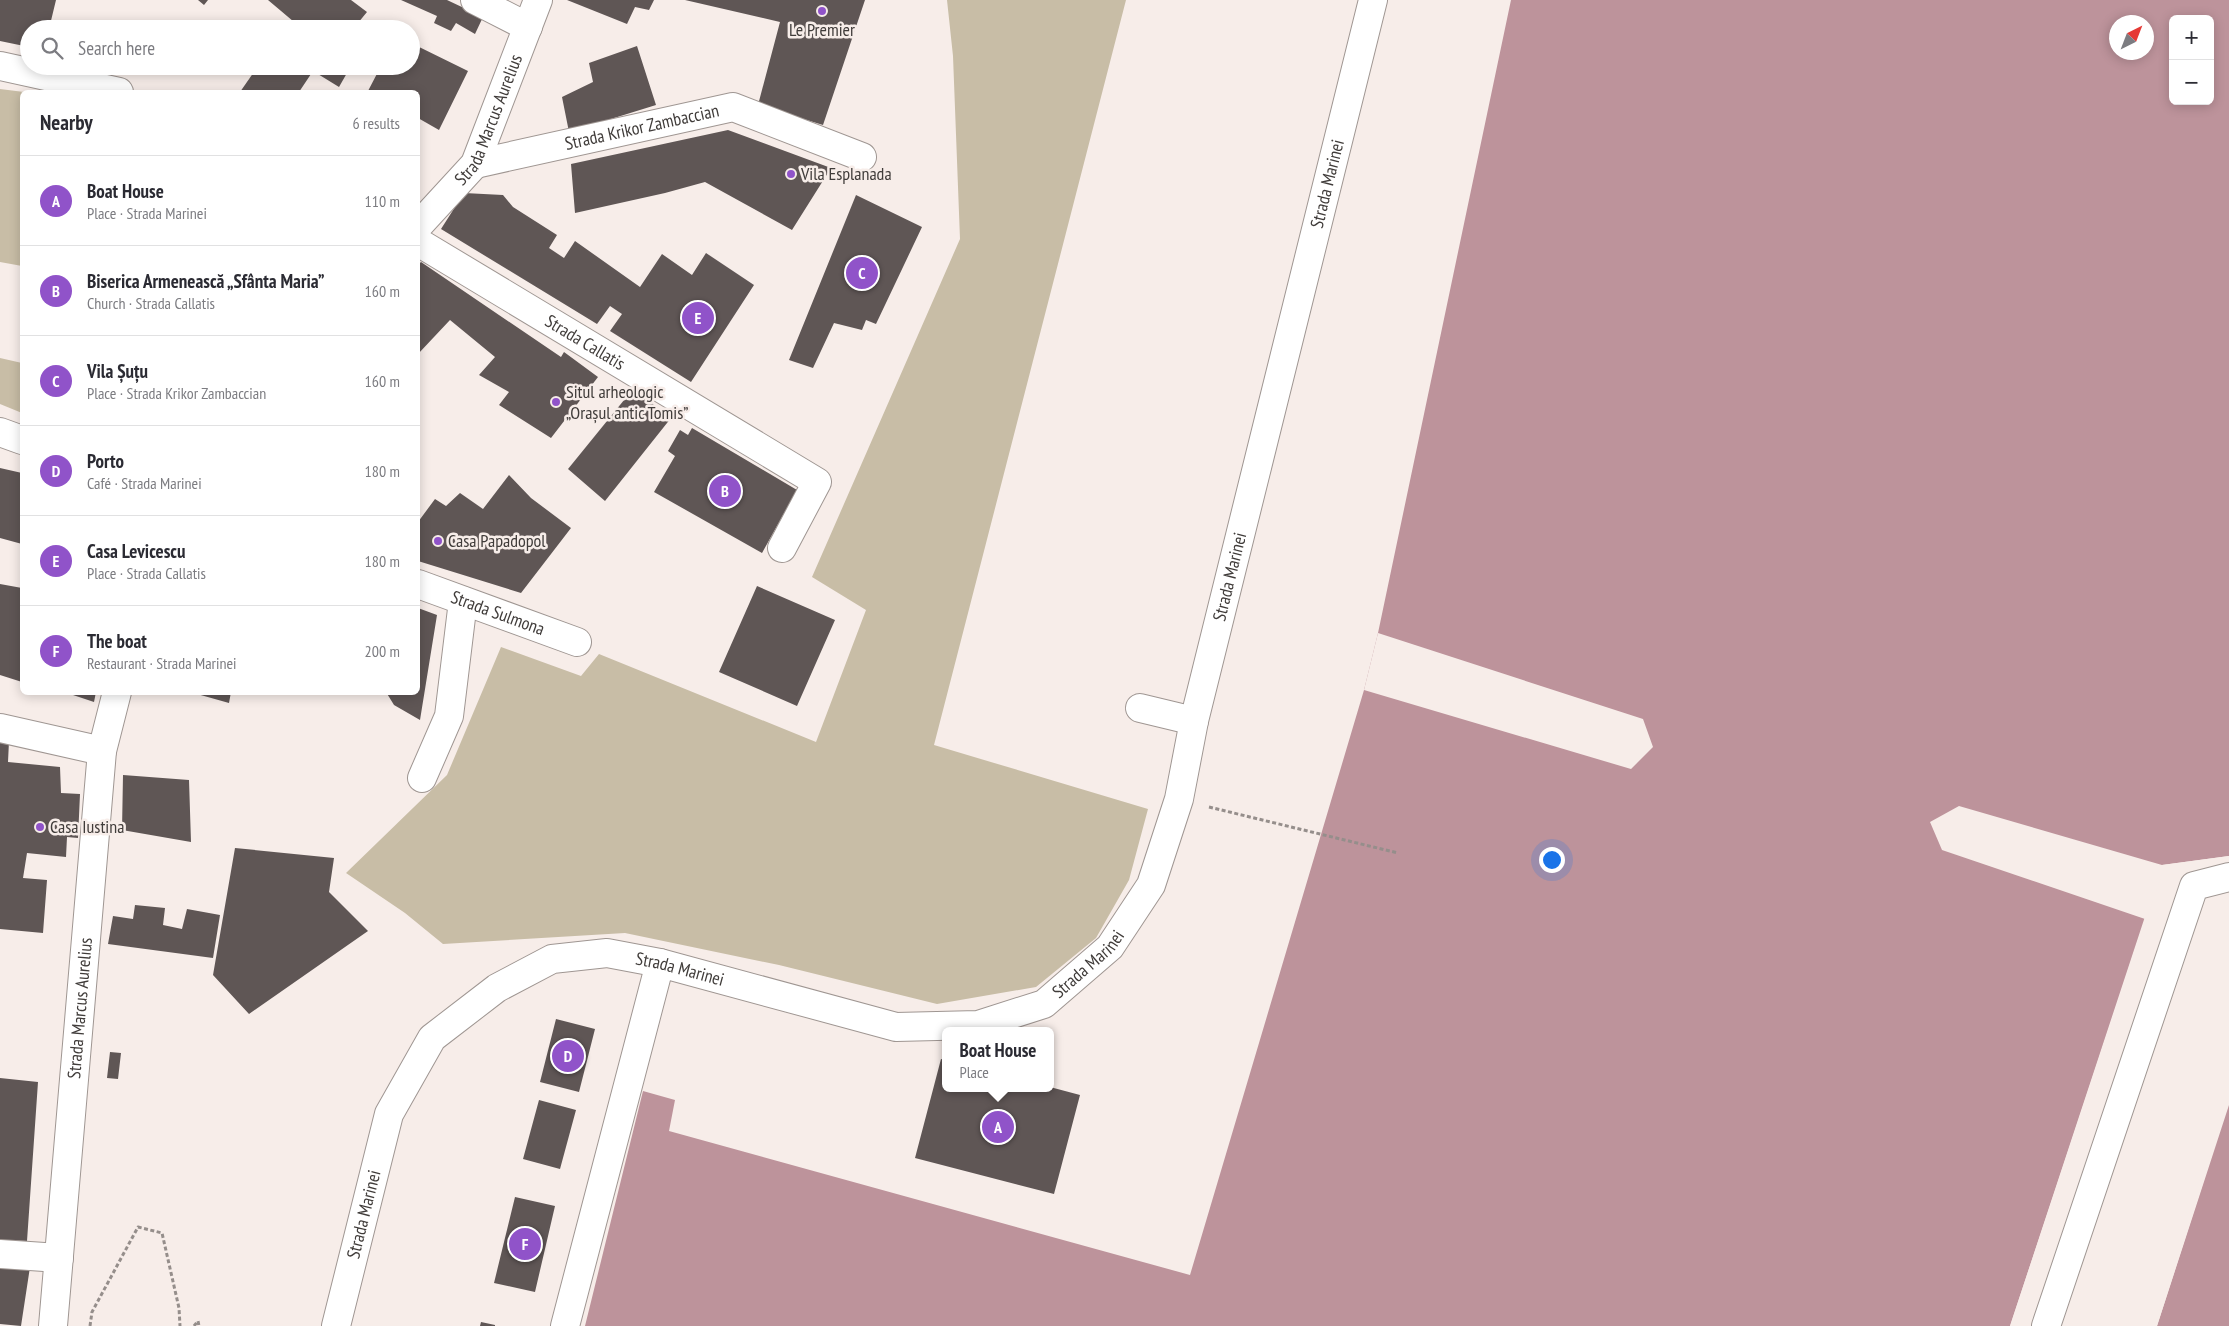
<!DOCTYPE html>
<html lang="en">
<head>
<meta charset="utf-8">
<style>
	body { margin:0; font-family:"PT Sans Narrow",sans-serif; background:#f2f2f3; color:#2b2b33 }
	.controls { position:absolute; right:15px; top:15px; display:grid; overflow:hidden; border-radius:8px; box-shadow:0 2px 12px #0003 }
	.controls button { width:45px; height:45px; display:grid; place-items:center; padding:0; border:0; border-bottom:1px solid #e1e1e2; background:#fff; color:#2b2b33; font:25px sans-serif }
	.compass { position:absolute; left:2109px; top:15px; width:45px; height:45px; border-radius:50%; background:#fff; box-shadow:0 2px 12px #0003; rotate:42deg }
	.you { position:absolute; left:1551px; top:859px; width:18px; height:18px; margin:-12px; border:4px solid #fff; border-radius:50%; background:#1a73e8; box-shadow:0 0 0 8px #1a73e833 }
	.badge { display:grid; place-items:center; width:32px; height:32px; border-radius:50%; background:#9053c9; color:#fff; font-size:16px; font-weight:700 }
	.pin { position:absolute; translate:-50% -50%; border:2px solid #fff; box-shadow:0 1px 5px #0006 }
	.popup { position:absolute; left:942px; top:1027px; width:112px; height:65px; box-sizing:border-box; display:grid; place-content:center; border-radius:8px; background:#fff; filter:drop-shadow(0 1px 4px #0005); font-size:16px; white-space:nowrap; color:#7c7c81 }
	.popup b { font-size:19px; color:#2b2b33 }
	.popup::after { content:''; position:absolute; left:50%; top:100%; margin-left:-10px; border:10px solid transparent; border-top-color:#fff }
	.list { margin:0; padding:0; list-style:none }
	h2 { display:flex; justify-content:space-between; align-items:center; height:65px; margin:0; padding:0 20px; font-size:21px }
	h2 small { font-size:16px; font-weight:400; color:#7c7c81 }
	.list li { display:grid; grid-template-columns:32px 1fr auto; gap:15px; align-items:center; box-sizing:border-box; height:90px; padding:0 20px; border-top:1px solid #e1e1e2 }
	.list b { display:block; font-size:19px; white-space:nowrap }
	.list p { margin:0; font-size:16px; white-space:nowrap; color:#7c7c81 }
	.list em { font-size:16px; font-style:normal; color:#7c7c81 }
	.icon { flex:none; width:28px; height:28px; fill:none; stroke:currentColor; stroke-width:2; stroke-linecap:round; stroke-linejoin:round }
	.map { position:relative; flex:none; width:2229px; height:1326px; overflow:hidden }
	.search { position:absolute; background:#fff; box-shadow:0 2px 12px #0003; left:20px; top:20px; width:400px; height:55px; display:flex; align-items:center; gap:12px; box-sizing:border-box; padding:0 18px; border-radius:28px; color:#7c7c81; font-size:19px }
	.panel { position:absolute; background:#fff; box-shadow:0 2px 12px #0003; left:20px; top:90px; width:400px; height:605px; border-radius:8px }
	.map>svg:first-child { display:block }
</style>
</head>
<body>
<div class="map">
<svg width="2229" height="1326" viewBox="0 0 2229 1326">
	<rect width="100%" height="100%" fill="#f7ede9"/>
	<!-- green -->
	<path fill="#c8bda6" d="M947 0H1126L934 745 1148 809 1129 880 1096 938 1036 987 937 1004 779 965 625 933 443 944 405 913 346 873 447 775 501 647 581 676 599 654 816 742 866 610 812 577 960 239 953 56Z
		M0 89 24 92 22 266 0 262Z
		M0 358 22 363V413L0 404Z"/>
	<!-- water -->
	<path fill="#bd939b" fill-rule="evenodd" d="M1511 0H2229V856L2162 865 2010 1326H585L643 1091 675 1100 669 1131 1190 1275 1364 690 1378 633ZM2173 19H2210V101H2173ZM2116 22H2146V52H2116Z
		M2229 1105V1326H2157Z"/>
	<!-- pier -->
	<path fill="#f7ede9" d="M1378 633 1643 719 1653 747 1631 769 1364 690Z
		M1959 806 2162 865 2229 856V858L2164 868 2013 1326H2010L2145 919 1942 850 1930 822Z
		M2229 1102 2157 1326H2154L2227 1104Z"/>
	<!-- building -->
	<path fill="#5f5655" d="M0 0H56L49 29H29V47L0 41Z
		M198 0H208L204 5Z
		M268 0H351L367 12 353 29H298L300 27Z
		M401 0H447L483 17 475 34 456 23 451 31 434 23 437 16Z
		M567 0H654L649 10 635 7 627 24Z
		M685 0H865L823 125 758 105 780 22Z
		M411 43 468 71 439 130 418 118V92L368 91 381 66H411Z
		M637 46 656 105 569 132 562 97 593 82 589 63Z
		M258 66H351L339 87 313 71 299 92H240Z
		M728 130 831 168 792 230 705 182 665 193 575 213 571 164Z
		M464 193 503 195 513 207 557 235 549 248 564 258 575 241 640 287 662 254 692 275 706 253 754 285 691 382 610 331 622 314 610 306 597 324 441 229Z
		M856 195 922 227 876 324 866 320 862 330 834 323 813 368 789 360Z
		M421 262 561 357 564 352 598 377 551 438 499 405 509 392 479 375 495 357 450 320 418 354V265Z
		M633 389 671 418 605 501 568 469Z
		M692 428 797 490 762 553 654 492 675 456 668 451 680 430 688 435Z
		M0 468 22 473V544L0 538Z
		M509 475 531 498 571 528 521 593 418 561V522L435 499 446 506 460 493 483 509Z
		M0 584 22 588V682L0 675Z
		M757 586 835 620 797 706 719 672Z
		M418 608 437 615 420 720 394 705 386 692H418Z
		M64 692H96L94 702Z
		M190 692H231L229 703Z
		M0 739 9 741 8 762 60 767 61 793 80 794 78 838 67 837 66 857 27 853 23 878 47 880 43 933 0 929Z
		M123 775 189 780 191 842 122 830Z
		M235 848 334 858 329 892 368 931 249 1014 213 975Z
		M135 905 165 908 163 925 182 929 187 909 220 915 213 958 108 944 113 916 133 919Z
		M556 1019 595 1029 579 1092 540 1082Z
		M110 1052 121 1053 118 1079 107 1078Z
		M941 1059 946 1060V1088L1050 1087 1080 1095 1054 1194 915 1158Z
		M0 1078 38 1082 27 1241 0 1240Z
		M539 1100 576 1110 560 1169 523 1159Z
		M515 1197 555 1206 535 1292 494 1283Z
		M0 1265 30 1267 21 1326 0 1324Z
		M481 1322 495 1325V1326H480Z"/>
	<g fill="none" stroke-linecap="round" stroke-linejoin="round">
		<defs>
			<g id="minor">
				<path d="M475 0 528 27"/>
				<path d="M0 66 119 92"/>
				<path id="s1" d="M475 164 733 107 862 157"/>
				<path id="s2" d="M418 226 475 164 538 0"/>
				<path id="s3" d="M418 242 817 482 782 548"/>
				<path d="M0 432 22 440"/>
				<path id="s4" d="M418 584 577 642"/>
				<path d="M1140 708 1194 721"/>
				<path d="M0 728 102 751"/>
				<path d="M422 778 449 716 463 601"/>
				<path d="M0 1254 59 1258"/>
				<path id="s5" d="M53 1326 102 751 117 692"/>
				<path id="s6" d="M336 1326 389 1114 432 1038 497 988 552 959 607 953 660 963 896 1027 978 1025 1044 1004 1110 947 1151 885 1179 799 1194 721 1373 0"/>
				<path d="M565 1326 660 963"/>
				<path d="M2046 1326 2194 886 2229 877"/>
			</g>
		</defs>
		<!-- minor casing -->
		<use href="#minor" stroke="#9f9692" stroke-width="30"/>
		<!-- path -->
		<path stroke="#958e8b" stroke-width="3" stroke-dasharray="4 2.5" stroke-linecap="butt" d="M1209 807 1398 853
			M90 1326 92 1312 138 1227 162 1233 179 1308 180 1326
			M194 1326 198 1321 199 1326"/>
		<!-- minor -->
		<use href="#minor" stroke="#fff" stroke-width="28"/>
	</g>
	<!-- markers -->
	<g fill="#9053c9" stroke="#f7ede9" stroke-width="2">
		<circle cx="822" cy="11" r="5"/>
		<circle cx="791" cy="174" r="5"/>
		<circle cx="556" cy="402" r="5"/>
		<circle cx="438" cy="541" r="5"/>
		<circle cx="40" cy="827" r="5"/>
	</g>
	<g text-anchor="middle" stroke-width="5" stroke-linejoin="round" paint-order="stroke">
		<!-- poi labels -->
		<g font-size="18" fill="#403c3a" stroke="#f7ede9" text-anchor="start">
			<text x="822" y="36" text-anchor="middle">Le Premier</text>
			<text x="801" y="180">Vila Esplanada</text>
			<text x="566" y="398">Situl arheologic<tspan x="566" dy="21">„Orașul antic Tomis”</tspan></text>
			<text x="448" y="547">Casa Papadopol</text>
			<text x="50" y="833">Casa Iustina</text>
		</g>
		<!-- street labels -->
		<g font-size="18" fill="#403c3a" stroke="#f7ede9">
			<text dy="6" stroke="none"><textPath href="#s2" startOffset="130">Strada Marcus Aurelius</textPath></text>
			<text dy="6" stroke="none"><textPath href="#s1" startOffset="171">Strada Krikor Zambaccian</textPath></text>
			<text dy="6" stroke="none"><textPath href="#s6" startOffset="1840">Strada Marinei</textPath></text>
			<text dy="6" stroke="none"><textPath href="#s3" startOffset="195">Strada Callatis</textPath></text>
			<text dy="6" stroke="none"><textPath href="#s6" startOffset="1435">Strada Marinei</textPath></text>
			<text dy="6" stroke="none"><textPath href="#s4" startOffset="85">Strada Sulmona</textPath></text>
			<text dy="6" stroke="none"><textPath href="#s6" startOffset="1015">Strada Marinei</textPath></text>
			<text dy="6" stroke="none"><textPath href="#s6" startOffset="580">Strada Marinei</textPath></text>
			<text dy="6" stroke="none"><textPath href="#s5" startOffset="319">Strada Marcus Aurelius</textPath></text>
			<text dy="6" stroke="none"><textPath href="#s6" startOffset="115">Strada Marinei</textPath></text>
		</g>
	</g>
</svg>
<div class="controls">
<button>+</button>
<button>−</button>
</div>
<svg class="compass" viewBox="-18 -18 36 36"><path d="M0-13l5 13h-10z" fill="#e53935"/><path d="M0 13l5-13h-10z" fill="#7c7c81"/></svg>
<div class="you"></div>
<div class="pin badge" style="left:998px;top:1127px">A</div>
<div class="popup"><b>Boat House</b>Place</div>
<div class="pin badge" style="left:725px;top:491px">B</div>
<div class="pin badge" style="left:862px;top:273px">C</div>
<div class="pin badge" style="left:568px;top:1056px">D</div>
<div class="pin badge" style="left:698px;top:318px">E</div>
<div class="pin badge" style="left:525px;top:1244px">F</div>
<div class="search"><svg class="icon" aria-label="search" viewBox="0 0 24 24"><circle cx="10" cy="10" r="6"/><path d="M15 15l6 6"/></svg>Search here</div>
<section class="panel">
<h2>Nearby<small>6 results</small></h2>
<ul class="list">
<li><span class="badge">A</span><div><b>Boat House</b><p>Place · Strada Marinei</p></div><em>110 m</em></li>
<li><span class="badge">B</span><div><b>Biserica Armenească „Sfânta Maria”</b><p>Church · Strada Callatis</p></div><em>160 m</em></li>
<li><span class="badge">C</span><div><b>Vila Șuțu</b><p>Place · Strada Krikor Zambaccian</p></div><em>160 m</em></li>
<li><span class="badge">D</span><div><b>Porto</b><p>Café · Strada Marinei</p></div><em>180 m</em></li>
<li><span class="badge">E</span><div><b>Casa Levicescu</b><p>Place · Strada Callatis</p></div><em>180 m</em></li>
<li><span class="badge">F</span><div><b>The boat</b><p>Restaurant · Strada Marinei</p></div><em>200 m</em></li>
</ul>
</section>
</div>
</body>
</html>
